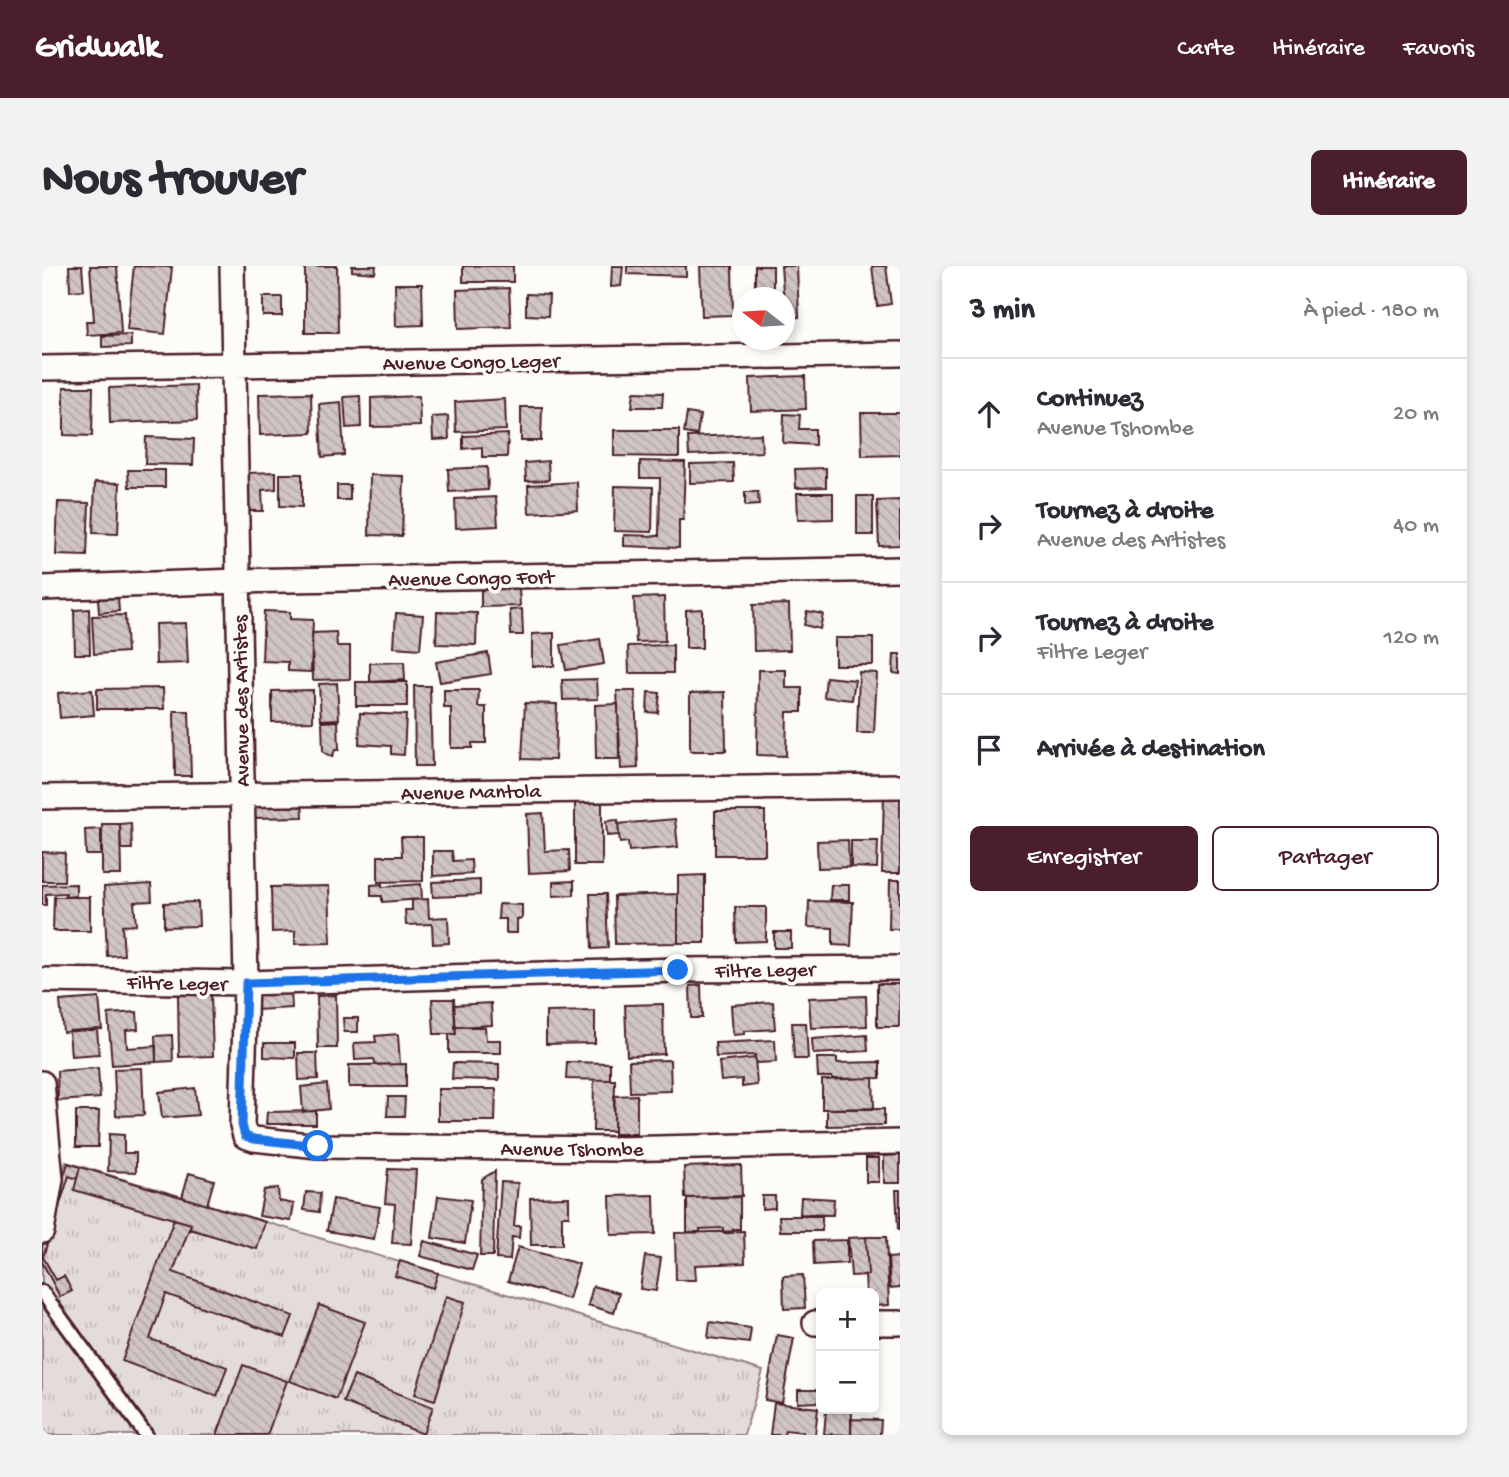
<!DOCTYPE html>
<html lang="fr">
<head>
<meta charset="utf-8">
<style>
	body { margin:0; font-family:"Gochi Hand",sans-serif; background:#f2f2f3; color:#2b2b33 }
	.controls { position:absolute; right:21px; bottom:21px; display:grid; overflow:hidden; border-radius:10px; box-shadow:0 4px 10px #0003 }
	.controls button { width:63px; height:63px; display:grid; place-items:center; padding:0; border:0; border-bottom:2px solid #e1e1e2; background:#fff; color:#2b2b33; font:35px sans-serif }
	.compass { position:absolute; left:690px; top:21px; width:63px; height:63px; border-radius:50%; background:#fff; box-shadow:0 4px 10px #0003; rotate:287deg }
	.stop { position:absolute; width:21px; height:21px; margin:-16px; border:5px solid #1a73e8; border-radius:50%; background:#fff }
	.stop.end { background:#1a73e8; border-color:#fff; box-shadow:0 2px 7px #0008 }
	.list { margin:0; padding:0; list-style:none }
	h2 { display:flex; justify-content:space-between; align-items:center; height:91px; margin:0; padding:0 28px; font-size:30px }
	h2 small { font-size:23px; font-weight:400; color:#7c7c81 }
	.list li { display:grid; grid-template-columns:46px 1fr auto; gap:21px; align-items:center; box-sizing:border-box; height:112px; padding:0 28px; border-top:2px solid #e1e1e2 }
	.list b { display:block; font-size:26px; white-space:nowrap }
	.list p { margin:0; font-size:23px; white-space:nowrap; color:#7c7c81 }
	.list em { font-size:23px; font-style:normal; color:#7c7c81 }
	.actions { display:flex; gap:14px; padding:21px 28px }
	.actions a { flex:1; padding:16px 0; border:2px solid #4a1f2b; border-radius:10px; text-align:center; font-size:24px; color:#4a1f2b }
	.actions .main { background:#4a1f2b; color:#fff }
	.icon { flex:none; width:38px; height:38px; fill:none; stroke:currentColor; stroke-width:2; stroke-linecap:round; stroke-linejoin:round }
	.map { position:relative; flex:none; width:858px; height:1169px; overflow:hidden; border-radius:10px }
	header { display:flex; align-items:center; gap:42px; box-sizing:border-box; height:98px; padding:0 35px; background:#4a1f2b; color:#fff }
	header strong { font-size:33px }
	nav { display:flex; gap:38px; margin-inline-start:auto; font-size:24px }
	.intro { display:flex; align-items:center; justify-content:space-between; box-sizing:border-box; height:168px; padding:0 42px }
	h1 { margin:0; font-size:49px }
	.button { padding:18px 32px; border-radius:10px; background:#4a1f2b; color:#fff; font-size:24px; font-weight:700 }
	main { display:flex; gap:42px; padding:0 42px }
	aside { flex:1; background:#fff; border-radius:10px; box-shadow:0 4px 10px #0003 }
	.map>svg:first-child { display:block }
</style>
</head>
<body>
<header>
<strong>Gridwalk</strong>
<nav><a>Carte</a><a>Itinéraire</a><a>Favoris</a></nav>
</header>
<div class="intro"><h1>Nous trouver</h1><a class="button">Itinéraire</a></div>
<main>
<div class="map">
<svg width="858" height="1169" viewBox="0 0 858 1169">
	<defs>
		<pattern id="grass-tufts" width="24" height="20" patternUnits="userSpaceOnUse" patternTransform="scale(1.75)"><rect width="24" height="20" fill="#e3dcda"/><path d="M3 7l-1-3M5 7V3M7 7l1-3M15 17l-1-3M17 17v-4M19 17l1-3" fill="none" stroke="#c4bcbb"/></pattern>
		<pattern id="building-back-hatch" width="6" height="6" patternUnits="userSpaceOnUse" patternTransform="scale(1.75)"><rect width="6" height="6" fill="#d0c5c4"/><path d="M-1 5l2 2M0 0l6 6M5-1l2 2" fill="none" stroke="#b4a9a9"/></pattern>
	</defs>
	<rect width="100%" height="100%" fill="#fdfcf7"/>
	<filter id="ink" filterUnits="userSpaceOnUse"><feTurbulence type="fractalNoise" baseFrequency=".0143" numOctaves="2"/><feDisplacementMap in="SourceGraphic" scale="14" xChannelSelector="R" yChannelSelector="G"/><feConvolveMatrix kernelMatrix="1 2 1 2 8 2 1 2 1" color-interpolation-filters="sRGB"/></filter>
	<g filter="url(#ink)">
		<!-- grass -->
		<path fill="url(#grass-tufts)" stroke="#967e82" stroke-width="2" d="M24 896 721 1105 702 1169H0V978Z"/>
		<!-- building -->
		<path fill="url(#building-back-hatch)" stroke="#4a1f2b" stroke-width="2" d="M27 0H40L42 24 28 25Z
			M48 0H75L79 67 45 69 44 55H52Z
			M92 0 130 1 123 68 85 64Z
			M263 0H295L296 67H263Z
			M310 0H334L333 7 310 5Z
			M421 0H471V16H421Z
			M570 0H581L579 20 569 21Z
			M585 0H644V10L585 8Z
			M658 0H690L691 49 660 50Z
			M713 0H731V32H713Z
			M739 0H755L757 51H743Z
			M830 0H844L849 38 835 40Z
			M353 18H380L381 59 354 60Z
			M467 22 469 61 416 63 415 24Z
			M484 28 507 29 506 50 484 49Z
			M221 31H240V50H221Z
			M89 69V80L60 81V70Z
			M763 110 764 143 709 145 708 112Z
			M154 119 155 154 68 157 67 122Z
			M22 121H51L50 170 22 169Z
			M592 126 621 127 620 141H590Z
			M269 127 270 167 218 169 217 128Z
			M318 130 319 161 304 162 302 131Z
			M377 130 378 160 329 161V132Z
			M463 133 464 164 414 166 413 136Z
			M299 136 302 189 280 191 277 138Z
			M479 141H500L499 175H479Z
			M645 147 658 149 655 169 642 167Z
			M819 147H858V189L820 190Z
			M742 148 758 149 757 163H773V179L741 177Z
			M406 150 407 173 391 174 390 151Z
			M572 164H637V191L572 190Z
			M466 168 465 191H440V181L421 183V170Z
			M719 168 720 186 647 189 646 171Z
			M104 171 152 173 151 199 103 198Z
			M506 195 507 214 484 215 483 197Z
			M598 195 643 196 641 254H637V282L582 280V269L617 270 618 212H598Z
			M691 197 692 216 648 217V198Z
			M445 201 446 224 407 226 406 203Z
			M784 202V221L754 222 753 203Z
			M86 204H123V221H87Z
			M234 206V223L220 224 221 245H205L204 207Z
			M238 208H260V241L238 240Z
			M328 209 362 210 360 270 327 269Z
			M53 216 78 217 76 268 51 267Z
			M535 216 536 244 487 247 486 219Z
			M295 219H308V234H295Z
			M573 220 611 221 610 266 572 265Z
			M703 226H716L717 239 703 240Z
			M755 227H791V253L756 254Z
			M815 230H831V269H815Z
			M454 231 456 260 414 262 413 233Z
			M858 234V279L837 280 835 235Z
			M16 236 47 237 45 290 14 289Z
			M477 322 478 340 439 341V324Z
			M622 331 623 375 594 376 592 332Z
			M76 332 77 345 57 347 56 333Z
			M747 338 748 384 712 385 711 339Z
			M47 343 48 388H33L32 344Z
			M480 343 481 369H469L468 344Z
			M660 343V382H644V344Z
			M222 345 248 346V353L271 354 269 406 246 405V396L220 395Z
			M765 345 781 348 778 363 762 359Z
			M395 346 435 347 434 379 394 378Z
			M354 347 381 349 378 383 352 381Z
			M83 349 85 386 52 388 50 350Z
			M144 357 146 397 114 398 113 358Z
			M294 366 295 380H308V413L271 414 270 367Z
			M512 367V400H490V368Z
			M793 372H831V399H793Z
			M558 373 562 398 524 404 519 379Z
			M631 379V407H587L586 380Z
			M446 387 449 408 398 416 394 396Z
			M852 388H858V408L851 407Z
			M362 396 363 414 328 416V397Z
			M716 404H744V422H760V446H745L744 490 715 489Z
			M817 406 835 407 832 467H815Z
			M784 411 813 414 810 434 782 431Z
			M555 413 556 433 521 434 520 414Z
			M314 416H365V440H314Z
			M295 417 297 453 279 454 277 418Z
			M372 420H388L390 500H373Z
			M121 422 122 443H55V423Z
			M50 424 52 449 18 452 16 427Z
			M271 424V455L230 456V425Z
			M402 424H437L436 441H444V477H430V482H409V442H402Z
			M575 425H593L596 502 579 503Z
			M606 426 618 427 616 447 605 446Z
			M683 426 684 485H648V427Z
			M483 437 515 438 513 494 480 493Z
			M576 438 577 493H554L553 439Z
			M132 445H147L149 510H133Z
			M318 447 364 449 362 489 349 488V480L317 478Z
			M296 455 297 484H293L290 491 281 486 280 456Z
			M842 528H858V607H840Z
			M260 532 261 551 211 552 210 533Z
			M533 534H560V599H533Z
			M673 545H723V589H673Z
			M501 547 503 585 527 584 528 605 487 607 485 548Z
			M633 553 636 581 587 585 586 576 578 577 576 558Z
			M576 554 577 569 565 570 564 555Z
			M89 557 90 583H79L78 558Z
			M60 558H78L79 609H60Z
			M59 563V589H44L43 564Z
			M359 571H381V615L336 616V590H360Z
			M806 574 807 601 776 602 775 575Z
			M809 575H836L835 602 809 601Z
			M391 585H410L411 595 429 594 430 608 391 610Z
			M0 586 23 587 22 615H0Z
			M663 609V677H636V610Z
			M438 614V629L391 631 390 616Z
			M848 614H858V663H847Z
			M532 615V629L511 630V616Z
			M34 618V630L23 631 24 627 4 628V639H0V619Z
			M109 618 110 635 92 636 94 659 80 660 82 689 65 690 62 621Z
			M340 618V621L379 618 380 633 340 636V630H329V619Z
			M789 619H807V634H788Z
			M287 620 289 677 253 678V665L230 666 229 621Z
			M548 628H564L566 682 550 683Z
			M636 628V677L573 678 572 630Z
			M12 631H48V665H11Z
			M386 633 387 652 406 651 407 677 391 678 390 658 364 659 363 644H370V634Z
			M767 635 811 636 809 680 791 679V662L766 661Z
			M156 636 157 660 122 661V637Z
			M457 638 480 639V653H475V667H464V653H456Z
			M693 641H724V675L694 676Z
			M732 666H749V682H732Z
			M835 718H858L857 761H835Z
			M659 719 660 752H649L648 720Z
			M249 725 250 742 214 744 213 727Z
			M169 728 171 790 137 791 136 729Z
			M294 729 295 782H276L275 730Z
			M824 730 825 760 769 762 767 732Z
			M57 732 60 763 21 766 18 735Z
			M390 733H412L414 768H392Z
			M731 736 733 763 703 765V768L691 769 689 739Z
			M449 737 450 759 413 761 412 739Z
			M621 738 622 788 585 790 583 739Z
			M553 745V777L504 778V746Z
			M95 746 96 763 84 764 85 782 114 780V796L70 799 66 748Z
			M301 752H316V766H302Z
			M750 757H764L766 793H752Z
			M413 761H443L444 774H459V787H407V768H414Z
			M55 763 57 788 29 790 27 765Z
			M356 768 358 798 334 799 332 793 313 794 312 777 334 776 333 770Z
			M130 769 131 795 114 796 113 770Z
			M825 769 826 785 771 788 770 773Z
			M733 774 734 796 714 797 713 789 674 791 673 777Z
			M222 777H253V792L222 791Z
			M256 787H275L276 813 257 814Z
			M713 792 715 819 700 821V813L679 815 677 796Z
			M775 792H795V797L838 796V812L790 813V811H776Z
			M628 794 629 825 588 826 587 795Z
			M525 796 568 797V814L524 813Z
			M411 797 457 798V814L410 813Z
			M364 798V821H307V799Z
			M56 802 58 832 16 835 15 805Z
			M100 802 102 849 74 850 72 803Z
			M831 812 832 842 780 843V814Z
			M552 814H573L572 865H551Z
			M285 818 287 843 261 846 259 821Z
			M153 822 156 849 120 852 117 826Z
			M396 823H454L453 855H396Z
			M595 829V868H572V830Z
			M346 831H363L362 850H345Z
			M785 843H842V859L785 860Z
			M34 845H57L56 881H34Z
			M274 845V858H224L225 846Z
			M67 868 82 869V887H94V906L66 905Z
			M858 889V917H842V890Z
			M824 892H837V916H824Z
			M26 897 38 901 35 913 27 910 1 991 14 1014 22 1010 30 1025 18 1031 0 996V979Z
			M699 899 700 930 643 932 642 901Z
			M38 901 223 956 215 983 148 963 149 958 32 924Z
			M346 903 374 904 369 978 350 977 353 938 343 937Z
			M453 905 451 990H438L440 913Z
			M147 907 172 914 165 939 140 931Z
			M459 916 476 917 472 960H478L477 972 470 971 468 994 454 993Z
			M236 922 237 935 252 938 249 955 217 950 222 924Z
			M854 924H858V964H856Z
			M264 926 278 927 277 946 262 944Z
			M612 929 613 968 569 969 568 930Z
			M396 930 429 934 423 977 390 972Z
			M720 930H733V942L720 943Z
			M527 931V950H520V979H489L488 932Z
			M698 931V963H691V967H681V962L658 963V966H645V932Z
			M759 931 792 933 791 949 758 948Z
			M291 933 338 941 332 973 285 965Z
			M737 950H780V965H738Z
			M132 953 149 958 131 1006 251 1050 243 1071 124 1028 108 1073 185 1101 175 1130 80 1095Z
			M702 965 703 997 653 999 654 1014H634L633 967Z
			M824 971 826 1009 809 1010 806 972Z
			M824 971H844L847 1039 832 1040V1027H824L823 1009H826Z
			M805 974V997L772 999 771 975Z
			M382 975 435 989 430 1004 378 990Z
			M476 981 537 998 527 1033 466 1015Z
			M603 990 619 992 614 1025 598 1023Z
			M858 991V1021L848 1022 846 992Z
			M358 995 396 1007 391 1022 353 1010Z
			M761 1009 763 1042 742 1043 741 1010Z
			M551 1020 577 1027 572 1047 546 1039Z
			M404 1030 423 1036 393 1134 373 1128Z
			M277 1039 323 1056 294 1133 248 1115Z
			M668 1056 709 1062 707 1077 666 1072Z
			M735 1069 752 1072 740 1137 723 1134Z
			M201 1099 245 1115 225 1169H175Z
			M312 1110 391 1141 381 1168 301 1136Z
			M756 1124H778V1136L756 1137Z
			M732 1137 776 1142 773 1169H761V1166L743 1164 742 1169H728Z
			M784 1145 810 1146 809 1169 782 1168Z
			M809 1153 839 1154 838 1169H809Z"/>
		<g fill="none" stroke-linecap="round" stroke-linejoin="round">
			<defs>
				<path id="service" d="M0 1026 104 1169"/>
				<path id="minor" d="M190 0 204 717 200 859 203 870 212 873 276 880 574 883 858 876
					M0 102 858 88
					M0 322 196 315 858 303
					M0 531 858 520
					M0 714 204 717 636 704 858 702
					M0 817 9 913 0 965
					M773 1057H779
					M832 1057H858"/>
			</defs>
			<!-- service casing -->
			<use href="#service" stroke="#4a1f2b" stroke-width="18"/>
			<!-- minor casing -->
			<use href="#minor" stroke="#4a1f2b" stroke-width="28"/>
			<!-- service -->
			<use href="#service" stroke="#fdfcf7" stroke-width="12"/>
			<!-- minor -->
			<use href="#minor" stroke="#fdfcf7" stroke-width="23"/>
		</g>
	</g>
	<g fill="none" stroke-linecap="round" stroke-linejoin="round" filter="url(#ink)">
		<!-- route -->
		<path stroke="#1a73e8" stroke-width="9" d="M276 880 212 873 203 870 200 859 204 717 636 704"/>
	</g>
	<g text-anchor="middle" stroke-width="7" stroke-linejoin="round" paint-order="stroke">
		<!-- street labels -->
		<g font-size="21" fill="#4a1f2b" stroke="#fdfcf7">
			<text transform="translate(429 95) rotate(-1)" y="7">Avenue Congo Leger</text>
			<text transform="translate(429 311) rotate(-1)" y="7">Avenue Congo Fort</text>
			<text transform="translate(198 435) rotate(-91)" y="7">Avenue des Artistes</text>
			<text transform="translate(429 525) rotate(-1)" y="7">Avenue Mantola</text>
			<text transform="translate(723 703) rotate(-1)" y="7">Filtre Leger</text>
			<text transform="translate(135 716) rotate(1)" y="7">Filtre Leger</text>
			<text x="530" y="889">Avenue Tshombe</text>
		</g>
	</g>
</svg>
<div class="controls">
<button>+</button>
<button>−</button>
</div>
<svg class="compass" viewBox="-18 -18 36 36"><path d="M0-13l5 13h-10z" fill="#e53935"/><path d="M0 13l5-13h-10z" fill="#7c7c81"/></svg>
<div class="stop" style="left:276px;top:880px"></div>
<div class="stop end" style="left:636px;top:704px"></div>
</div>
<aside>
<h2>3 min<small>À pied · 180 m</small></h2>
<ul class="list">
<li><svg class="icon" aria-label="ahead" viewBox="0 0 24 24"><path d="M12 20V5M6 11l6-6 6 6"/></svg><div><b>Continuez</b><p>Avenue Tshombe</p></div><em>20 m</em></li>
<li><svg class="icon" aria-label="right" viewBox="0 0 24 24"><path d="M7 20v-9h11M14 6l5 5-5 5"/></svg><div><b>Tournez à droite</b><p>Avenue des Artistes</p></div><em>40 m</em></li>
<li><svg class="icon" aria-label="right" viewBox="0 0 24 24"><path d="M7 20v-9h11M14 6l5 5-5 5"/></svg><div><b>Tournez à droite</b><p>Filtre Leger</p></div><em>120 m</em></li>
<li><svg class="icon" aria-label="arrive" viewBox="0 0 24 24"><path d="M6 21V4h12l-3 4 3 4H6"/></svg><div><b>Arrivée à destination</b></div></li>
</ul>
<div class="actions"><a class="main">Enregistrer</a><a>Partager</a></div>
</aside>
</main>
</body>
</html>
